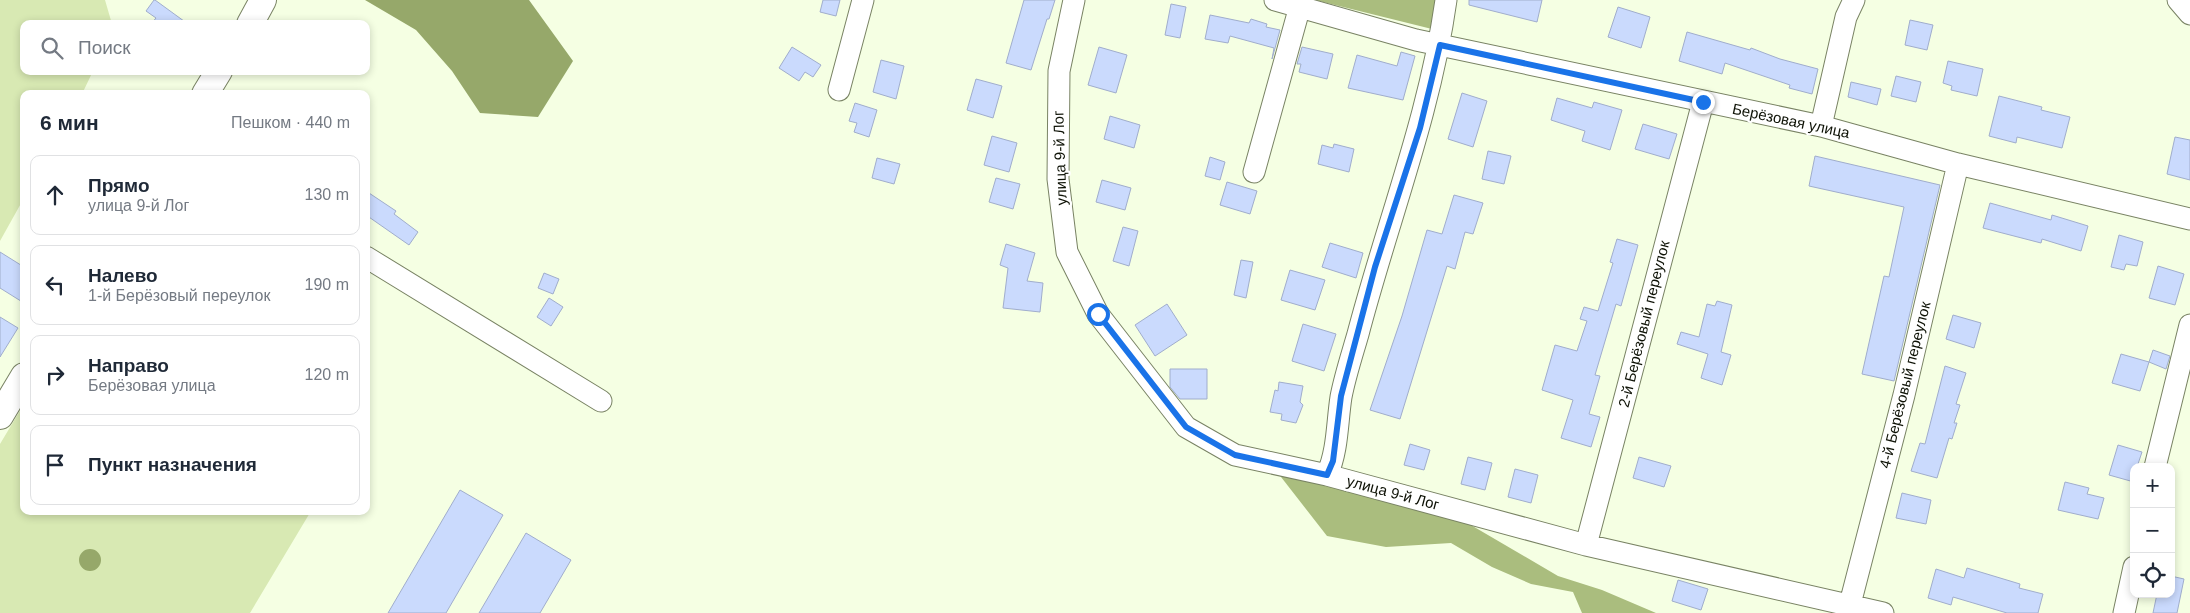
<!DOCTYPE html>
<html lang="ru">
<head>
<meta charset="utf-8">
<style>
	body { margin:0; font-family:Helvetica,sans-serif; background:#f6f6f7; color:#1f2937 }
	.controls { position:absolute; right:15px; bottom:15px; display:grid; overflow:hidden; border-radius:10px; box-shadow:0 2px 8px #0003 }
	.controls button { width:45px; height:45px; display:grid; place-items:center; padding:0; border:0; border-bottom:1px solid #e0e1e3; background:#fff; color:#1f2937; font:25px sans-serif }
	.stop { position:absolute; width:15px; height:15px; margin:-11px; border:4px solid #1a73e8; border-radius:50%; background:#fff }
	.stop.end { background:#1a73e8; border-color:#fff; box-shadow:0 1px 5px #0008 }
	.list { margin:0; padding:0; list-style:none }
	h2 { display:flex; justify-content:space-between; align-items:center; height:65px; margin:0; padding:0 20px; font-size:21px }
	h2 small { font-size:16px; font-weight:400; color:#747a83 }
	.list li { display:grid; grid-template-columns:32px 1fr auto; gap:15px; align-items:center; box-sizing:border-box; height:80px; margin:0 10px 10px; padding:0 10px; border:1px solid #e0e1e3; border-radius:10px }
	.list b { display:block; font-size:19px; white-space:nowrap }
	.list p { margin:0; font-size:16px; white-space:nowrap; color:#747a83 }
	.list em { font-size:16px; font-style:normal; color:#747a83 }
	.icon { flex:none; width:28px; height:28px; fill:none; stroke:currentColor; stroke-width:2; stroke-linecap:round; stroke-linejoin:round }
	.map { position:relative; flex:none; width:2190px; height:613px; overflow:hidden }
	.search { position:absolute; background:#fff; box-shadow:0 2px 8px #0003; left:20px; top:20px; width:350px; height:55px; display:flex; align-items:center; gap:12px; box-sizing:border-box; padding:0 18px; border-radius:10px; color:#747a83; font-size:19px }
	.panel { position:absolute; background:#fff; box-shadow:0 2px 8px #0003; left:20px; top:90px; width:350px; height:425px; border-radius:10px }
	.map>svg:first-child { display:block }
</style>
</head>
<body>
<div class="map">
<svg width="2190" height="613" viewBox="0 0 2190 613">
	<rect width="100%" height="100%" fill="#f5ffe3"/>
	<!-- green -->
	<path fill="#d8e9b3" d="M0 0H105L112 24H24V71H93L82 94H24V198L0 241Z
		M24 404V511H311L250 613H0V444Z"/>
	<!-- forest -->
	<path fill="#aabd7e" d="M1315 0H1437L1436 30Z
		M1274 468 1452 514 1558 576 1602 590 1656 613H1582L1573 592 1531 584 1492 567 1451 543 1386 547 1327 536Z"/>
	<!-- water -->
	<path fill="#96a86a" d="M365 0H529L573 61 538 117 480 113 452 71 416 30Z
		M79 560a11 11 0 1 1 22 0a11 11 0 1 1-22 0Z"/>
	<!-- building -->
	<path fill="#cadafd" stroke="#a0adcc" d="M154 0H155L188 24H151L156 18 146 11Z
		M823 0H840L836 16 820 12Z
		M1024 0H1055L1049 19H1047L1031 70 1006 63Z
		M1469 0H1542L1537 22 1469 5Z
		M1171 4 1186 7 1180 38 1165 35Z
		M1618 7 1650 17 1641 48 1608 37Z
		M1210 15 1249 23 1251 19 1267 24 1266 27 1280 30 1272 59 1274 48 1230 36 1228 43 1205 39Z
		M1910 20 1933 25 1927 50 1905 45Z
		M1687 32 1750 50 1751 48 1780 59 1818 69 1812 94 1789 88 1790 85 1725 63 1722 74 1679 61Z
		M792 47 821 65 813 77 805 72 799 81 779 68Z
		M1099 47 1127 55 1116 93 1088 85Z
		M1302 47 1333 54 1327 79 1299 72 1301 64H1297Z
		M1401 52 1415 56 1403 100 1348 88 1357 55 1397 66Z
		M881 60 904 66 896 99 873 92Z
		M1948 61 1983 69 1977 96 1951 90 1952 86 1943 83Z
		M1896 76 1921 82 1916 102 1891 96Z
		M976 79 1002 86 993 118 967 110Z
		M1851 82 1881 89 1877 105 1848 97Z
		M1462 93 1487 101 1473 147 1448 139Z
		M1999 96 2042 107 2041 110 2070 117 2062 148 2017 137 2016 143 1989 136Z
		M1557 98 1592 108 1594 102 1622 110 1610 150 1582 141 1585 131 1551 120Z
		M855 103 877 110 869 137 854 132 857 123 849 121Z
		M1110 116 1140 125 1134 148 1104 139Z
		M1643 124 1677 134 1669 159 1635 149Z
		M992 136 1017 143 1009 172 984 165Z
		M2175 137 2190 140V180L2167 174Z
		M1334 144 1354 149 1349 172 1318 164 1322 145 1333 148Z
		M1488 151 1511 156 1504 184 1482 179Z
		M1815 156 1940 185 1894 381 1862 374 1884 276 1889 277 1904 207 1809 186Z
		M1210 157 1225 162 1220 180 1205 176Z
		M877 158 900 164 894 184 872 178Z
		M996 178 1020 184 1013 209 989 202Z
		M1102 180 1131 188 1125 210 1096 202Z
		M1227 182 1257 191 1250 214 1220 205Z
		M366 191 396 211 394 214 418 232 409 245 366 215Z
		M1454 195 1483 203 1473 234 1465 232 1455 269 1447 266 1400 419 1370 410 1402 316 1427 230 1442 234Z
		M1990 203 2051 220 2052 215 2088 226 2081 251 2042 239 2041 243 1983 228Z
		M1123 227 1138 231 1129 266 1113 261Z
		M2119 235 2143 242 2137 266 2126 264 2124 270 2111 267Z
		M1617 239 1638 245 1621 306 1616 304 1595 375 1600 376 1589 414 1600 417 1591 447 1561 438 1573 400 1542 390 1555 345 1577 351 1587 321 1580 319 1584 307 1598 311 1613 263 1610 262Z
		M1330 243 1363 253 1356 278 1322 267Z
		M1006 244 1035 253 1027 281 1043 283 1040 312 1003 308 1008 268 1000 265Z
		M0 252 24 267V303L0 288Z
		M1241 260 1253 262 1246 298 1234 295Z
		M2158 266 2184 274 2175 305 2149 298Z
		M1290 270 1325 280 1315 310 1281 300Z
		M544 273 559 279 553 294 538 288Z
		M549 298 563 307 551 326 537 317Z
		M1717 301 1732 305 1721 352 1731 355 1722 385 1701 378 1708 354 1677 344 1681 332 1699 337 1707 304 1715 306Z
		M1167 304 1187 335 1155 356 1135 325Z
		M1953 315 1981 323 1974 348 1946 339Z
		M0 317 18 328 0 357Z
		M1303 324 1336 334 1324 371 1292 361Z
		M2153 350 2170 356 2166 369 2149 362Z
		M2121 354 2149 362 2140 391 2112 383Z
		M1945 366 1966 373 1956 404 1960 405 1954 423H1957L1952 439 1949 438 1937 478 1911 471 1920 443 1925 444Z
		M1170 369H1207V399H1180L1170 387Z
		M1279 382 1303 386 1300 402 1303 405 1296 423 1281 420 1282 414 1270 412 1275 390 1278 391Z
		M1410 444 1430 450 1424 470 1404 465Z
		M2118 445 2142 452 2137 467H2134V482L2109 475Z
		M1468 457 1492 463 1485 490 1461 484Z
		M1639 457 1671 466 1664 487 1633 478Z
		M1515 469 1538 475 1531 503 1508 497Z
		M2065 482 2089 488 2087 494 2104 498 2098 519 2058 510Z
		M460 490 503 515 446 613H388Z
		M1902 493 1931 500 1926 524 1896 518Z
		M526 533 571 560 540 613H479Z
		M1967 568 2020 584 2019 588 2043 594 2038 613H2007L1953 597 1951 605 1928 598 1936 569 1964 578Z
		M2171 576 2184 579 2177 613H2153L2157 594H2171Z
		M1678 580 1708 589 1701 610 1672 601Z"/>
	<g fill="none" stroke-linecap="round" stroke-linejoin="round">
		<defs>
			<path id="minor" d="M1074 0 1059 71 1058 179 1067 252 1098 314 1186 427 1235 455 1327 475 1586 545 1883 613
				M1275 0 1416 40 1821 126 1958 164 2190 219
				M2178 0 2190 14
				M839 90 863 0
				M1821 126 1846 17 1854 0
				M1254 172 1300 6
				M366 257 601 401
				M2155 467 2190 325
				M1327 475C1338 450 1337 423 1341 397 1345 376 1352 355 1358 334 1387 223 1430 115 1446 0
				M1586 545 1703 102
				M1850 604 1904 395 1958 164
				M2124 613 2134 567"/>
			<path id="major" d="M250 24 263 0
				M205 94 219 71
				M0 416 24 376"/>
		</defs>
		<!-- minor casing -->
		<use href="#minor" stroke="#798364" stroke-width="23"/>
		<!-- major casing -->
		<use href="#major" stroke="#798364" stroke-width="28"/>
		<!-- minor -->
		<use href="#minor" stroke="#fff" stroke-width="21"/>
		<!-- major -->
		<use href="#major" stroke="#fff" stroke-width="26"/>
	</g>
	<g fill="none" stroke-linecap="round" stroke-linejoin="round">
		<!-- route -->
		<path stroke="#1a73e8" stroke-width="6" d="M1098 314 1186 427 1235 455 1327 475 1333 461 1341 396 1375 267 1420 128 1440 45 1703 102"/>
	</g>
	<g text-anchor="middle" stroke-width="4.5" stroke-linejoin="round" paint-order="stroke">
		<!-- street labels -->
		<g font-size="15" fill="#0e1206" stroke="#fff">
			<text transform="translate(1791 121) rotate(12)" y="5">Берёзовая улица</text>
			<text transform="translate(1060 158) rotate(-92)" y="5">улица 9-й Лог</text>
			<text transform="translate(1644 324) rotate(-76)" y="5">2-й Берёзовый переулок</text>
			<text transform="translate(1905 385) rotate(-76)" y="5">4-й Берёзовый переулок</text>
			<text transform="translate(1393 493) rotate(15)" y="5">улица 9-й Лог</text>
		</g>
	</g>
</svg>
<div class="controls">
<button>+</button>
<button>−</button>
<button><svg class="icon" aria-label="locate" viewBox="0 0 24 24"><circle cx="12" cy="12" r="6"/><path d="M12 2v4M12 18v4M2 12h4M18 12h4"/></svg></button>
</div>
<div class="stop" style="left:1098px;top:314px"></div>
<div class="stop end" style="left:1703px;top:102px"></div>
<div class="search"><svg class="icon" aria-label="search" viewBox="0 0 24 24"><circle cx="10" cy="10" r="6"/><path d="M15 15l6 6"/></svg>Поиск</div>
<section class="panel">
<h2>6 мин<small>Пешком · 440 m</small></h2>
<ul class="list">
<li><svg class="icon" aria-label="ahead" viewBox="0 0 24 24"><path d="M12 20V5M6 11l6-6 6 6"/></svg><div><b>Прямо</b><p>улица 9-й Лог</p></div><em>130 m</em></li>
<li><svg class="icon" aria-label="left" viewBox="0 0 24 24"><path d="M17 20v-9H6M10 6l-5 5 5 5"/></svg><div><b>Налево</b><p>1-й Берёзовый переулок</p></div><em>190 m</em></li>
<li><svg class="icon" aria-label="right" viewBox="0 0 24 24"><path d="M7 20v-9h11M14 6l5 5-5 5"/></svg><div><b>Направо</b><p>Берёзовая улица</p></div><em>120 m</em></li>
<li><svg class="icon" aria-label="arrive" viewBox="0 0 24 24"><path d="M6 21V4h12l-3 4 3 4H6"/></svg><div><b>Пункт назначения</b></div></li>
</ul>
</section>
</div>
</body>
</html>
